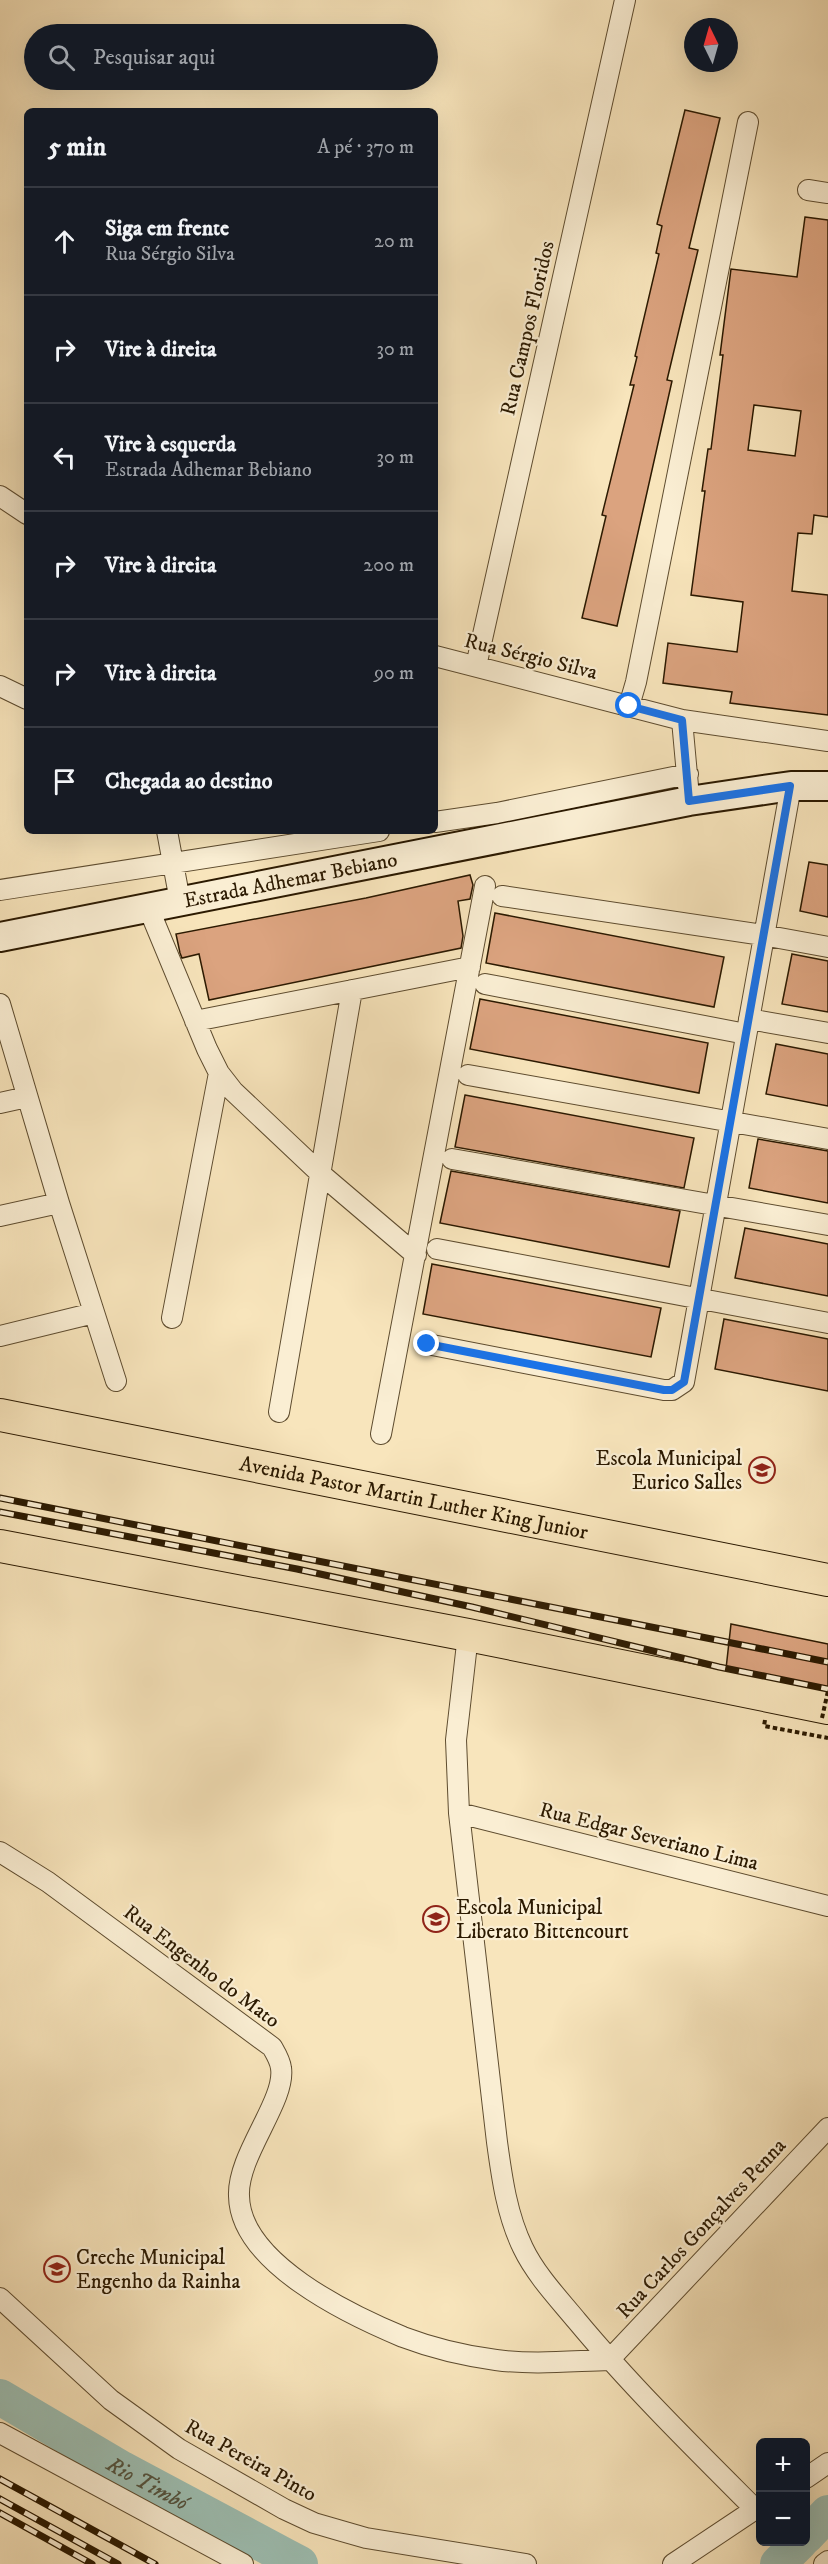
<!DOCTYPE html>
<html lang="pt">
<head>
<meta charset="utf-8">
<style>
	body { margin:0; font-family:"IM FELL DW Pica",serif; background:#20242c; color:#f1f3f6 }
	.controls { position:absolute; right:18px; bottom:18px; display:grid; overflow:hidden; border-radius:9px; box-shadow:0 6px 24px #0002 }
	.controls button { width:54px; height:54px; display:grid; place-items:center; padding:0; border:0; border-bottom:2px solid #363941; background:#171b24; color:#f1f3f6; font:30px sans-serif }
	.compass { position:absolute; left:684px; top:18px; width:54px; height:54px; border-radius:50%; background:#171b24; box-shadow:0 6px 24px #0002; rotate:355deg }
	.stop { position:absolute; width:18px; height:18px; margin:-14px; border:4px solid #1a73e8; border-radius:50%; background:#fff }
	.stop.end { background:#1a73e8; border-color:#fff; box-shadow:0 2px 6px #0008 }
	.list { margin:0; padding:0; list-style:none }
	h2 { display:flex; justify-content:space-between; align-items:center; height:78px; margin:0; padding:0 24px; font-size:26px }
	h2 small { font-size:20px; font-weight:400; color:#9ea1a6 }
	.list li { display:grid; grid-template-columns:39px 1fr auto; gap:18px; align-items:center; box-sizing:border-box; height:108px; padding:0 24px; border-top:2px solid #363941 }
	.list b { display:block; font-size:22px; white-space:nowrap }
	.list p { margin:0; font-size:20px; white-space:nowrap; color:#9ea1a6 }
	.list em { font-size:20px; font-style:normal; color:#9ea1a6 }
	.icon { flex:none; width:33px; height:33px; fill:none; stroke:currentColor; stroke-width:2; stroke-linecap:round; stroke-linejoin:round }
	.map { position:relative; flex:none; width:828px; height:2564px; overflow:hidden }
	.search { position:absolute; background:#171b24; box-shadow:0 6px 24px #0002; left:24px; top:24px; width:414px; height:66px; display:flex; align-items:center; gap:15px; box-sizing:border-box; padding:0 21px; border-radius:33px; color:#9ea1a6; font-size:22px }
	.panel { position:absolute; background:#171b24; box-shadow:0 6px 24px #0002; left:24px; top:108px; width:414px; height:726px; border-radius:9px }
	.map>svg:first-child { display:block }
</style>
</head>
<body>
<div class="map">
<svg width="828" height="2564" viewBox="0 0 828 2564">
	<rect width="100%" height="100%" fill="#f8e5bc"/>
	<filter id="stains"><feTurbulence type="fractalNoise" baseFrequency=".00333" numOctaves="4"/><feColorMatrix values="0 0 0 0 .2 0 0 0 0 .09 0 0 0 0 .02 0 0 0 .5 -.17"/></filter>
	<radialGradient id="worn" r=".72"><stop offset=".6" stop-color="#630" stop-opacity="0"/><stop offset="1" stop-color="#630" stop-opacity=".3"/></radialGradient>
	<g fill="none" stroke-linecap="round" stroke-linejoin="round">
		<!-- river -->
		<g stroke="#9dbfb3" stroke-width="36">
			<path id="s1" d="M0 2397 122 2469 300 2564"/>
			<path d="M806 2536 828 2513"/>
			<path d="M778 2564 800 2542"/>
		</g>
	</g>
	<!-- building -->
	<path fill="#dba37f" stroke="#2b1900" stroke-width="1.5" fill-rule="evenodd" d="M685 110 720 118 689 248 698 250 667 380 672 381 617 626 582 618 606 516 602 515 634 385H630L637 357 635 356 659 254 656 253 662 226 657 224Z
		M805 217 828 220V517L814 515 812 534 798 533 792 591 828 595V715L730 703 732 692 663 683 668 643 737 652 743 602 691 595 705 491H702L708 449H711L723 355H720L731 269 797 277ZM754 405 801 411 795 456 748 450Z
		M809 862 828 865V917L800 911Z
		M470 875 473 885 470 899 458 901 463 936 461 948 209 1000 199 954 182 958 180 953 176 934 366 898Z
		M495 913 724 957 714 1007 486 963Z
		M792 954 828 961V1012L782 1004Z
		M480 999 708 1043 699 1093 470 1049Z
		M776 1044 828 1054V1106L766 1094Z
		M465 1095 694 1138 684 1188 455 1147Z
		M758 1139 828 1151V1203L749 1188Z
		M451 1171 680 1211 669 1267 440 1223Z
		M745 1228 828 1244V1296L735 1278Z
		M432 1264 661 1308 651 1357 423 1314Z
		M724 1319 828 1339V1391L715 1369Z
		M731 1624 828 1644V1690L726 1669Z"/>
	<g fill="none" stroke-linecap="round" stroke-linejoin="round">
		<defs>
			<path id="minor" d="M808 190 828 193
				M0 496 27 514
				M435 656 682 720 828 741
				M476 666 625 0
				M0 686 27 699
				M629 706 636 682 748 122
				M682 720 688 786
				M435 822 497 813 688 774
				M167 831 180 901
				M0 890 379 831
				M502 896 763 935 828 947
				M148 907 207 1049 219 1073 233 1091 322 1175 416 1255
				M485 984 746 1034
				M0 1004 59 1203 116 1381
				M749 1019 828 1033
				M195 1021 470 967
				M468 1075 828 1139
				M0 1103 27 1097
				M452 1159 828 1225
				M0 1216 59 1203
				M437 1249 828 1323
				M172 1318 219 1073
				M0 1336 94 1313
				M427 1344 664 1390H672L684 1382 791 786
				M279 1412 352 990
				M381 1434 485 886
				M468 1635 456 1740 459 1813 497 2142C502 2179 507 2215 523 2248 536 2275 558 2298 577 2321 632 2387 694 2448 755 2509
				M459 1813 828 1906
				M0 1852 48 1882 272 2047C276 2054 280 2060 281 2068 286 2101 237 2155 239 2196 240 2263 350 2315 403 2337 432 2348 466 2356 496 2360 533 2365 572 2361 609 2360
				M0 2298 111 2400 179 2449 284 2509 314 2523 366 2538 526 2564
				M609 2360 828 2128
				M0 2433 243 2564
				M806 2478 828 2463
				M673 2564 760 2506
				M824 2564 828 2561"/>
			<g id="secondary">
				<path id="s2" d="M0 937 689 801 791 786H828"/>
			</g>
			<g id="primary">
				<path id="s3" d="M0 1415 828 1580"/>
				<path d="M0 1546 468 1635 828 1708"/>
			</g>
		</defs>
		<!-- minor casing -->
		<use href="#minor" stroke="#5e4c2f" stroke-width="22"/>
		<!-- secondary casing -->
		<use href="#secondary" stroke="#2b1900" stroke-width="32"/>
		<!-- primary casing -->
		<use href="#primary" stroke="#2b1900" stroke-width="34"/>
		<!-- path -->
		<path stroke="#2b1900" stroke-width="4" stroke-dasharray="4.5 3" stroke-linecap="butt" d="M765 1720 764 1726 828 1738"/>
		<!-- minor -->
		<use href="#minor" stroke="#faeed3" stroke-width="20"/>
		<!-- secondary -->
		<use href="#secondary" stroke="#faeed3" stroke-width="28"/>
		<!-- primary -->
		<use href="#primary" stroke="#f8e5bc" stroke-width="32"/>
		<defs>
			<path id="rail" d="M0 1498 828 1662
				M0 1512 297 1569 472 1607 719 1667 828 1689
				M0 2479 155 2564
				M0 2499 118 2564
				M0 2513 92 2564"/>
		</defs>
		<!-- rail casing -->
		<use href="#rail" stroke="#2b1900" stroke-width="7"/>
		<!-- rail -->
		<use href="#rail" stroke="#faeed3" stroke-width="4.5" stroke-dasharray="14" stroke-linecap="butt"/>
		<!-- path-bridge -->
		<path stroke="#2b1900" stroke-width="4" stroke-dasharray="4.5 3" stroke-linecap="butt" d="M822 1718 828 1691"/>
	</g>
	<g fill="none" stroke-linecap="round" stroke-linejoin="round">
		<!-- route -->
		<path stroke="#1a73e8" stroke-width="8" d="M427 1344 664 1390H672L684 1382 790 786 689 801 682 720 629 706"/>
	</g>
	<!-- icons -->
	<defs>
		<symbol id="school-ring" viewBox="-11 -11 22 22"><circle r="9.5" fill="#faeed3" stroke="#8f2418" stroke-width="1.5"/><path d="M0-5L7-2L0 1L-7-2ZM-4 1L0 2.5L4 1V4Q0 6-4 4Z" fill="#8f2418"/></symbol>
	</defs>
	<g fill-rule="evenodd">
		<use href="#school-ring" x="747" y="1455" width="30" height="30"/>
		<use href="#school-ring" x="421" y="1904" width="30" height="30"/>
		<use href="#school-ring" x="42" y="2254" width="30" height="30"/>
	</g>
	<g text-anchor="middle" stroke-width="4.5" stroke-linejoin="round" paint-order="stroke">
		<!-- street labels -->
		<g font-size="21" fill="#2b1900" stroke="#faeed3">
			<text transform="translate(527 328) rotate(-77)" y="7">Rua Campos Floridos</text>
			<text transform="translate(531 656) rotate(14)" y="7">Rua Sérgio Silva</text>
			<text dy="7" stroke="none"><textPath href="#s2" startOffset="296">Estrada Adhemar Bebiano</textPath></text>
			<text dy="7" stroke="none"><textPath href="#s3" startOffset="422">Avenida Pastor Martin Luther King Junior</textPath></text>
			<text transform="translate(649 1836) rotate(14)" y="7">Rua Edgar Severiano Lima</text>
			<text transform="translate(202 1966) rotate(37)" y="7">Rua Engenho do Mato</text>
			<text transform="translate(701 2228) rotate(-47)" y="7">Rua Carlos Gonçalves Penna</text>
			<text transform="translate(251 2460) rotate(29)" y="7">Rua Pereira Pinto</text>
		</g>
		<!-- poi labels -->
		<g font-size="21" fill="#2b1900" stroke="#faeed3" text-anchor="start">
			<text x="742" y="1465" text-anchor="end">Escola Municipal<tspan x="742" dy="24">Eurico Salles</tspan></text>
			<text x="456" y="1914">Escola Municipal<tspan x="456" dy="24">Liberato Bittencourt</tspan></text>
			<text x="76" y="2264">Creche Municipal<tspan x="76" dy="24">Engenho da Rainha</tspan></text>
		</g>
		<!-- water labels -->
		<g font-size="22" font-style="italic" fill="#53533f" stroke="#faeed3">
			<text dy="8" stroke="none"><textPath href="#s1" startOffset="171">Rio Timbó</textPath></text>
		</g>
	</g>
	<rect width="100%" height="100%" filter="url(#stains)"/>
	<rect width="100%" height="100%" fill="url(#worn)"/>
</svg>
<div class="controls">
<button>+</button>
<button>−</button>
</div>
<svg class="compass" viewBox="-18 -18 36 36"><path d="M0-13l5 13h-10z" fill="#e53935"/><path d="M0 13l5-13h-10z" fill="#9ea1a6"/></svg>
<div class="stop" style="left:629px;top:706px"></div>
<div class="stop end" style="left:427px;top:1344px"></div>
<div class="search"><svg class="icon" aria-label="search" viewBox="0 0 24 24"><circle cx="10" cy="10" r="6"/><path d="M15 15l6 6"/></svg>Pesquisar aqui</div>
<section class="panel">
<h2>5 min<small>A pé · 370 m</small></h2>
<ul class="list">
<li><svg class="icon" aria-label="ahead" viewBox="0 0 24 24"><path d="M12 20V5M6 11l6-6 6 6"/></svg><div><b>Siga em frente</b><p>Rua Sérgio Silva</p></div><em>20 m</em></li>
<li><svg class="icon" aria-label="right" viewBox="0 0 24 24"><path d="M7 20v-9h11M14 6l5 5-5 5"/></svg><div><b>Vire à direita</b></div><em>30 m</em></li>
<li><svg class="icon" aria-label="left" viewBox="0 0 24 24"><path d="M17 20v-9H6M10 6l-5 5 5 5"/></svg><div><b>Vire à esquerda</b><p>Estrada Adhemar Bebiano</p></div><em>30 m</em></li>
<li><svg class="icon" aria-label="right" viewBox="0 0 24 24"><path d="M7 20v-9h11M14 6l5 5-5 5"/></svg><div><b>Vire à direita</b></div><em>200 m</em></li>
<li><svg class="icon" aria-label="right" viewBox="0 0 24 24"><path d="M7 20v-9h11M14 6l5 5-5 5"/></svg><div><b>Vire à direita</b></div><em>90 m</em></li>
<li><svg class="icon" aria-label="arrive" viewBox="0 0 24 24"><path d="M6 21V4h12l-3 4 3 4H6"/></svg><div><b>Chegada ao destino</b></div></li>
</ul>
</section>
</div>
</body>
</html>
